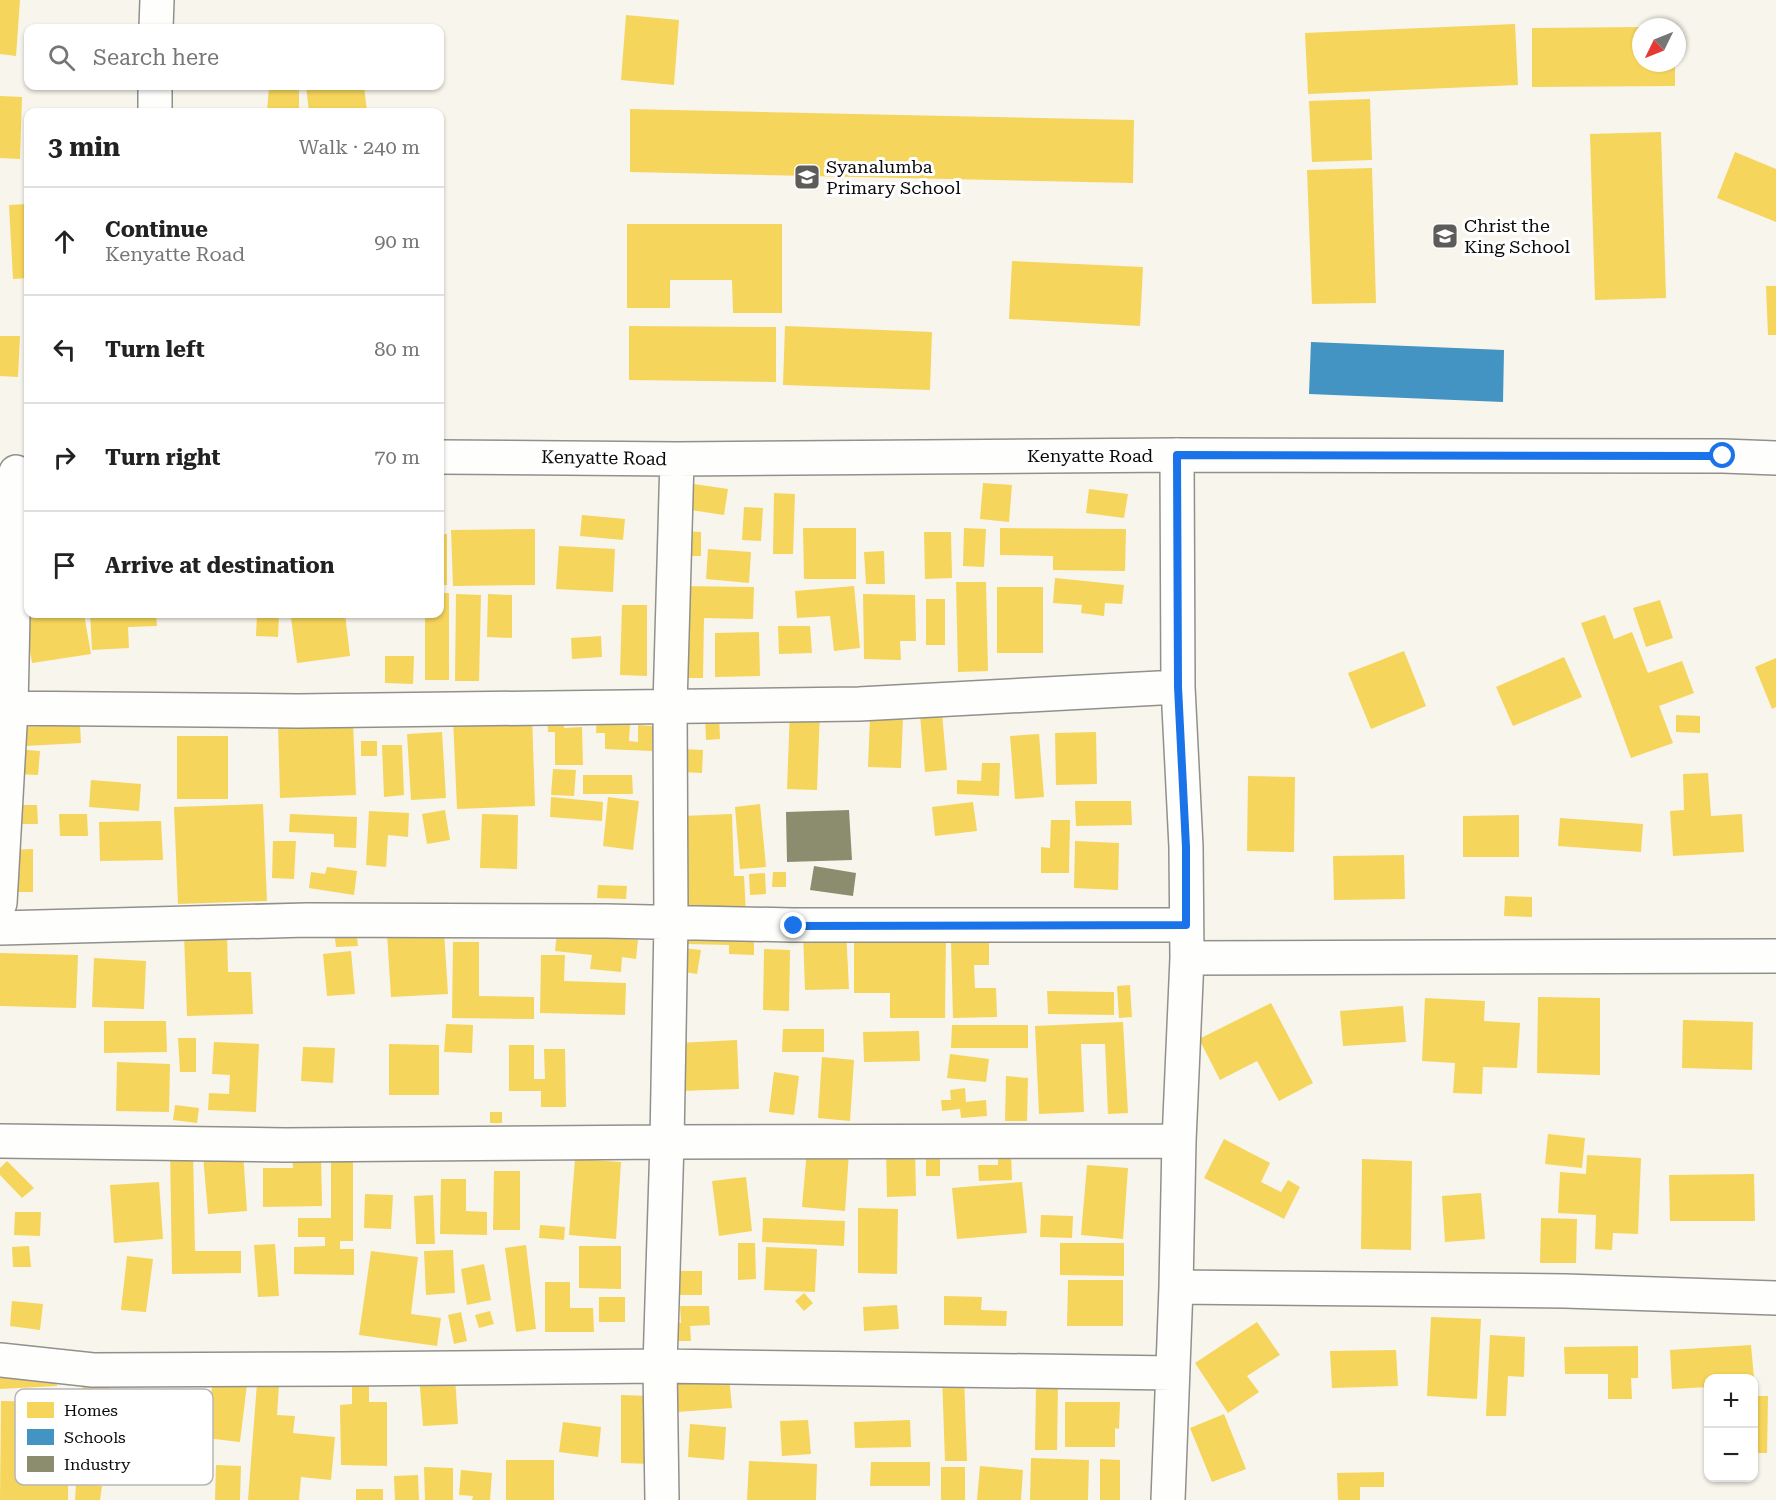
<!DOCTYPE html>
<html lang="en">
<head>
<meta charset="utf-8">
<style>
	body { margin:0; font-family:"Roboto Serif",serif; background:#f6f6f6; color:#222 }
	.controls { position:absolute; right:18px; bottom:18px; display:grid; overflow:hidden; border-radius:12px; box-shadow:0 2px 4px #0004 }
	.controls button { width:54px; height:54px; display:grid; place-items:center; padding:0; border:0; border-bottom:2px solid #e0e0e0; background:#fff; color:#222; font:30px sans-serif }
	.compass { position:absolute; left:1632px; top:18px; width:54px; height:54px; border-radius:50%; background:#fff; box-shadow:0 2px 4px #0004; rotate:227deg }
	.stop { position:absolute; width:18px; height:18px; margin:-14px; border:4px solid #1a73e8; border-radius:50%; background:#fff }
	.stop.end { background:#1a73e8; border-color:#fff; box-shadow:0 2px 6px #0008 }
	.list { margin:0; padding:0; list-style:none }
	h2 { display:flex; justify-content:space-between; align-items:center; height:78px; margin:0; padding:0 24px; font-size:26px }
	h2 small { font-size:20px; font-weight:400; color:#767676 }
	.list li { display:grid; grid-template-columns:39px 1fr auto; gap:18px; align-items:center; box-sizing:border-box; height:108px; padding:0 24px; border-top:2px solid #e0e0e0 }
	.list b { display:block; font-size:22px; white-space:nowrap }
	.list p { margin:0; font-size:20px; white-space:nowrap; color:#767676 }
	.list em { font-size:20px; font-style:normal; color:#767676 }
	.icon { flex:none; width:33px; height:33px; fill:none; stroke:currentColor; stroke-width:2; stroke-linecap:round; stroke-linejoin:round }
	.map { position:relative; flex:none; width:1776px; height:1500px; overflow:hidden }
	.search { position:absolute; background:#fff; box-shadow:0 2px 4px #0004; left:24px; top:24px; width:420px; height:66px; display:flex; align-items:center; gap:15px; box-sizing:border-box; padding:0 21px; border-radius:12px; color:#767676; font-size:22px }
	.panel { position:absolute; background:#fff; box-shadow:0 2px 4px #0004; left:24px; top:108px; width:420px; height:510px; border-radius:12px }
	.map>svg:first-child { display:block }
</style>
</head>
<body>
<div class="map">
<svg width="1776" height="1500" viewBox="0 0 1776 1500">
	<rect width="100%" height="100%" fill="#f8f5ed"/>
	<!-- homes -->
	<path fill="#f6d55c" d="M0 0H20L16 56 0 54Z
		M626 15 679 20 674 85 621 80Z
		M1515 24 1518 85 1308 94 1305 33Z
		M1641 27V63H1675V86L1532 87V28Z
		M269 86H299V112H267Z
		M306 86H364L367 112H309Z
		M0 96 22 97 20 159 0 158Z
		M1370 99 1372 160 1312 162 1309 101Z
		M630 109 1134 120 1133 183 630 172Z
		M1661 132 1666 298 1595 300 1590 134Z
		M1735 152 1776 169V222L1717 198Z
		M1372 168 1376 303 1312 304 1307 170Z
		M28 204V278L13 279 9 205Z
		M627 224H782V313H733L732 280H670V308H627Z
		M1012 261 1143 267 1140 326 1009 319Z
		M1766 286H1776V335H1768Z
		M629 326 776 327V382L629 380Z
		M785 326 932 332 930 390 783 385Z
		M0 336H20L18 377 0 376Z
		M687 483 728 489 724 515 684 509Z
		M983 483 1012 485 1009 522 980 519Z
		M1089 489 1128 494 1124 518 1086 513Z
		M774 493 795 494 793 554H773Z
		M744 507 763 508 761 541 742 540Z
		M582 515 625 519 623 540 580 536Z
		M803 528H856V579H804Z
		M964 528 986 529 984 567 963 566Z
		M1000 528 1126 529 1125 571 1053 570V556L1000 555Z
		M535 529V585L453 586 451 530Z
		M680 531 701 532V556H679Z
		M924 532H951L952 578 925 579Z
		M440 534H447V585H440Z
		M559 546 615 549 613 592 556 589Z
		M708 549 751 552 749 583 706 579Z
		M884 551 885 584H866L864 552Z
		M1055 578 1124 585 1122 604 1105 603 1104 616 1081 613 1082 605 1053 603Z
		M956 582H986L988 671 958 672Z
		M679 586 754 587 753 619 704 618 703 678H677Z
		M854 586 860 648 834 651 830 616 797 618 795 591Z
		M997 587H1043V653H997Z
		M440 593H449V680H425V614H440Z
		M456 594 481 595 479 681H455Z
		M488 594 512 595V638L487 637Z
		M863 594 915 595 916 641H900L901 660 864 659Z
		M926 599H945V645H926Z
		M1660 600 1673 638 1646 647 1633 608Z
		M622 605H647V676L620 675Z
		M23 609 28 614H84L91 654 32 663Z
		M90 614H156L157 626 128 627 129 648 92 650Z
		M257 614H279L278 637 256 636Z
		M325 614H345L350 656 297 663 291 618Z
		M1605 615 1614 639 1632 632 1648 673 1682 661 1694 693 1659 706 1673 743 1631 758 1581 623Z
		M778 626H810L812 653 779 654Z
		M759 632 760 676 715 677V633Z
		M601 636 602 657 572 659 571 638Z
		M1404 651 1426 706 1371 729 1348 673Z
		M385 656H414L413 684 385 683Z
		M1564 657 1582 697 1513 726 1496 687Z
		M1776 658V707L1772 709 1755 667Z
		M790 709 820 710 817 790 787 789Z
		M547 711 565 712 564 728 582 727 583 765H555V732H548Z
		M942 713 947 770 925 772 920 715Z
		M597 714 623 715V724H630L629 741 638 742V725L653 726 652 751 605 749V733H596Z
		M705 714H719L720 739 706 740Z
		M532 715 535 806 457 809 453 718Z
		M1676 715 1700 716V733L1676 732Z
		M870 717 903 718 901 768 868 767Z
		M353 722 356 795 280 798 278 724Z
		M80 724 81 743 25 746V727Z
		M442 732 446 798 411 800 407 734Z
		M1096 732 1097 784 1056 785 1055 733Z
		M1039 734 1044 797 1015 799 1010 736Z
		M177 736H228V799H177Z
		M361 741H377V756H361Z
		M382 745H402L404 795 384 797Z
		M16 749 40 751 38 775 16 774Z
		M682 749 703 750 702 773 680 772Z
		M982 763H1000L999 796 957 794V780L981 781Z
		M553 769 576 770 574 796 551 795Z
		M1708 773 1711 816 1742 814 1744 852 1673 856 1670 811 1684 810 1683 774Z
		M583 775H632L633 794H583Z
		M1248 776 1295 777 1294 852 1247 851Z
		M91 780 141 784 139 811 89 807Z
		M551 797 603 802 602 821 550 817Z
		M608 797 639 801 633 850 603 846Z
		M1075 801H1131L1132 825 1076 826Z
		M973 802 977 831 935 836 932 807Z
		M263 804 267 901 178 904 174 807Z
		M760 804 766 867 740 869 735 807Z
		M13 805H37L38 824H13Z
		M445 810 450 840 427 844 422 814Z
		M369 811 409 813 408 837 388 835 386 867 366 865Z
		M59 814H87L88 836H60Z
		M290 814 357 817 356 848 334 847V834L289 832Z
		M482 814 518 815 517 869 480 868Z
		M732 814 734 876H744L746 914 675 917 681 816Z
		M1519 815V857H1463V816Z
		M1560 818 1643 824 1641 852 1558 846Z
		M1051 820H1070L1069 873H1041V847L1050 848Z
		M161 821 163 860 100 861 99 822Z
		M273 841H296L294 879 272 878Z
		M1075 841 1119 843 1118 890 1074 888Z
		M33 849V892H7L6 850Z
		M1404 855 1405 899 1334 900 1333 856Z
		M327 867 357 871 354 895 309 888 311 872 325 874Z
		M773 872H786V887H772Z
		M765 873 766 894 750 895 749 874Z
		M598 885 627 886 626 899 597 898Z
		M1505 896 1532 897V917L1504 916Z
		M558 923 626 931 625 939 638 940 636 959 622 957 621 972 590 969 592 955 555 951Z
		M356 929 358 946 336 947 334 931Z
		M688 929 754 930V955L729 954V945L687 944Z
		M846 929 849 989 805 990 803 932Z
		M444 931 448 994 391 997 387 934Z
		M227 934 228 972H251L253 1014 187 1016 184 935Z
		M854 936 946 937 945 1018H890V993H854Z
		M453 942H479V996L534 997V1019L452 1018Z
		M951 942H989V965H974L975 988H996L997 1017 953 1018Z
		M682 948 701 950 697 974 679 971Z
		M764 949 790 950 789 1011 763 1010Z
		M351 951 355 994 327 996 323 954Z
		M0 953 78 955 76 1008 0 1006Z
		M541 955H565L564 981 626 983 625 1015 540 1013Z
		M94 958 146 961 144 1009 92 1007Z
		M1130 985 1132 1017 1119 1018 1117 986Z
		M1047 991 1114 992V1015L1048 1014Z
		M1538 997 1600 998V1075L1537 1073Z
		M1425 998 1485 1001 1484 1021 1520 1023 1517 1068 1483 1067 1482 1094 1453 1093 1455 1063 1422 1061Z
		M1271 1003 1313 1083 1279 1101 1257 1061 1220 1080 1199 1039Z
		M1403 1006 1406 1042 1343 1046 1340 1011Z
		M1683 1020 1753 1022 1752 1070 1682 1068Z
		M104 1021H166L167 1052 104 1053Z
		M1123 1022 1128 1113 1108 1114 1105 1044H1081L1084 1112 1039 1114 1035 1026Z
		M446 1024 473 1025 472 1053 444 1052Z
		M952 1025H1028V1048H951Z
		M783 1029H824V1052H782Z
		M919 1031 920 1061 864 1062 863 1032Z
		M178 1038H196V1072H180Z
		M737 1040 739 1089 680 1091 678 1043Z
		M214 1042 259 1044 256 1112 208 1110 209 1093 229 1094 230 1075 212 1074Z
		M389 1044 439 1045V1095H389Z
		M509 1045H534V1079H545L544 1049H565L566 1107H541V1091H509Z
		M303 1047 335 1048 333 1083 301 1081Z
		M950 1054 989 1059 986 1082 947 1078Z
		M822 1057 854 1060 850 1121 818 1118Z
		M117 1062 170 1064 169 1112 116 1111Z
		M774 1072 799 1076 794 1115 769 1112Z
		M1006 1076 1028 1078 1027 1121H1005Z
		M965 1088 966 1102 986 1100 987 1116 961 1118 960 1109 942 1111 941 1100H951L950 1090Z
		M175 1105 199 1108 197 1123 173 1120Z
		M490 1112H502V1123H490Z
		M1548 1134 1585 1138 1582 1168 1545 1164Z
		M1224 1139 1270 1163 1261 1182 1281 1192 1288 1180 1300 1187 1284 1219 1204 1178Z
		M886 1148H915L916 1196 887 1197Z
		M170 1149H193L195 1251H241V1273L172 1274Z
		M807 1149 849 1153 845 1211 802 1207Z
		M998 1151H1011L1012 1180 979 1181 978 1165H998Z
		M243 1152 247 1211 208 1214 203 1155Z
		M292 1153H321L322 1206 263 1207V1168H293Z
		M353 1153V1241H340V1249H354V1275L294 1274V1247L325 1246V1237H298V1218H331V1154Z
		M1587 1155 1641 1158 1638 1234 1613 1233 1612 1250 1595 1249 1596 1215 1558 1213 1560 1172 1586 1174Z
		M926 1156H940V1176H926Z
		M575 1159 621 1162 616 1239 569 1235Z
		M1362 1159 1412 1161 1411 1250 1361 1249Z
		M7 1161 34 1188 22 1198 0 1175V1168Z
		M1087 1165 1128 1168 1123 1239 1081 1235Z
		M494 1171H520V1230H493Z
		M1754 1174 1755 1221H1670L1669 1175Z
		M746 1177 752 1231 719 1236 712 1181Z
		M441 1179H466V1211L487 1212V1235L440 1234Z
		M159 1182 163 1239 114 1243 110 1185Z
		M1022 1182 1027 1233 957 1239 952 1188Z
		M1481 1193 1485 1239 1445 1242 1442 1196Z
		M365 1194 393 1195 391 1229 364 1228Z
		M433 1195 435 1244H416L414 1196Z
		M858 1208 898 1209 897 1274 858 1273Z
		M15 1212H41L40 1236 14 1235Z
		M1041 1215 1073 1216 1072 1238 1040 1237Z
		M763 1218 845 1221 844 1246 762 1242Z
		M1541 1218 1577 1219 1576 1263H1540Z
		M540 1225 565 1227 564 1240 539 1238Z
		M738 1243H755L756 1279 738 1280Z
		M1060 1243H1124V1276L1060 1275Z
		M275 1244 279 1296 258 1297 254 1245Z
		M526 1245 536 1329 516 1332 505 1248Z
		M29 1246 31 1267H13L12 1247Z
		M579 1246H621V1289L579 1288Z
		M766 1247 817 1249 815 1292 764 1290Z
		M453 1250 455 1293 426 1295 424 1251Z
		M371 1251 418 1257 411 1314 441 1318 437 1346 359 1335Z
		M127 1256 153 1259 146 1312 121 1310Z
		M484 1264 491 1300 467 1305 461 1269Z
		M679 1271H702V1295H679Z
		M1068 1280H1123V1326H1067Z
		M545 1282H570V1308H593L594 1332H545Z
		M804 1293 813 1303 804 1311 795 1301Z
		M944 1296 982 1297 981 1310 1007 1311 1006 1326 944 1325Z
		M599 1297H625V1322H599Z
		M12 1301 43 1304 40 1330 10 1326Z
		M897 1305 899 1329 864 1331 863 1307Z
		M680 1306H709L710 1325 690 1326 691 1341H668V1323H681Z
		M490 1311 494 1324 479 1328 475 1315Z
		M461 1312 467 1341 454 1344 448 1315Z
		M1431 1317 1481 1319 1477 1399 1427 1396Z
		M1257 1322 1280 1355 1247 1376 1259 1392 1228 1413 1195 1363Z
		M1490 1335 1525 1337 1524 1377 1508 1376 1506 1416H1486Z
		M1751 1345 1754 1378H1708V1387L1672 1389 1670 1350Z
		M1638 1346V1378H1631L1632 1399H1608V1374H1565L1564 1347Z
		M1396 1350 1398 1386 1332 1388 1330 1351Z
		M55 1368 57 1386 0 1389V1370Z
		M419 1375 455 1376 458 1424 423 1426Z
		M729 1376 732 1408 677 1412 674 1379Z
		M942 1376H964L967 1461H945Z
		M213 1379 247 1384 240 1442 206 1438Z
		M110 1381 112 1424 85 1426 82 1382Z
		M257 1383 279 1385 277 1415 295 1416 293 1433 335 1437 331 1480 301 1477 299 1500H248Z
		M352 1385H369V1402H387V1466L341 1465 340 1405 352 1404Z
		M1036 1386 1058 1387 1057 1450H1035Z
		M621 1395 652 1396 651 1464 621 1463Z
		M1754 1396H1768L1767 1453H1754Z
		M1 1401 69 1402 68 1500H0Z
		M1065 1402H1120L1119 1429 1115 1428V1447H1065Z
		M1224 1414 1246 1469 1212 1482 1190 1428Z
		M808 1420 811 1454 782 1456 780 1421Z
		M910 1420 911 1447 855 1448 854 1422Z
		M563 1422 601 1427 598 1457 559 1452Z
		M690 1424 726 1427 724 1460 688 1457Z
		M1031 1458 1089 1460 1088 1500H1030Z
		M1100 1459 1120 1460V1500H1100Z
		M506 1460H554V1500H506Z
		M749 1461 817 1464 816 1500H747Z
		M871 1462H930V1486H870Z
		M216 1465 241 1466 240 1500H215Z
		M980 1466 1023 1470 1021 1500H977Z
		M424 1467 453 1468V1500H425Z
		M941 1467H965V1500H941Z
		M461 1470 492 1473 490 1500H472L473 1496 459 1495Z
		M1384 1472V1487H1360V1500H1338L1337 1473Z
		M418 1475 419 1500H395L394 1476Z
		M76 1484 102 1486 100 1500H75Z
		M356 1489H383V1500H356Z"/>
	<!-- schools -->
	<path fill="#4393c3" d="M1311 342 1504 350 1503 402 1309 394Z"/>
	<!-- industry -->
	<path fill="#8c8c6e" d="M849 810 852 860 787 862 786 812Z
		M814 866 856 873 853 896 810 890Z"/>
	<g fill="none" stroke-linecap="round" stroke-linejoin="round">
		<defs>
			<path id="minor" d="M156 28 157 0
				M155 112V86
				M440 457 677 459 1177 455 1723 456 1776 458
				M0 708 298 711 859 704 1178 687
				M0 903 11 708 16 472
				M0 928 307 920 606 921 793 925H1186
				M1187 958 1776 956
				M0 1141 285 1145 667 1142 1179 1141
				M1176 1287 1565 1291 1776 1298
				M0 1360 93 1370 342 1369 660 1366 1172 1373
				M662 1500 660 1366 667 1142 671 922 670 706 677 459
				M1168 1500 1176 1287 1179 1141 1187 958 1186 847 1178 687 1177 455"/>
		</defs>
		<!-- minor casing -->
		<use href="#minor" stroke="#91908c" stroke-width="36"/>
		<!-- minor -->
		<use href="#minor" stroke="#fefefc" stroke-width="33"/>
	</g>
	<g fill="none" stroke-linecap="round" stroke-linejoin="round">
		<!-- route -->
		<path stroke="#1a73e8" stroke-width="8" d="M794 926 1186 925V847L1178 687 1177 455 1723 456"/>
	</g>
	<!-- icons -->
	<defs>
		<symbol id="school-square" viewBox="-11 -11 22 22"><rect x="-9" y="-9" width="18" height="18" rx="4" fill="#5d5c59" stroke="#fff"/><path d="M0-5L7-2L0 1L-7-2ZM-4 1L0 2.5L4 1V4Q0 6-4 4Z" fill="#fff"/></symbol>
	</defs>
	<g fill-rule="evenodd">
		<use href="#school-square" x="792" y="162" width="30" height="30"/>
		<use href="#school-square" x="1430" y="221" width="30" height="30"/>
	</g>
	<g text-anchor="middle" stroke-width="6" stroke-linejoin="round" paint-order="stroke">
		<!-- poi labels -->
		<g font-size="18" fill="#0a0a0a" stroke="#fff" text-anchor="start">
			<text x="826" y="173">Syanalumba<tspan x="826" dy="21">Primary School</tspan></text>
			<text x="1464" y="232">Christ the<tspan x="1464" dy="21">King School</tspan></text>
		</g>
		<!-- street labels -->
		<g font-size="18" fill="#0a0a0a" stroke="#fff">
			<text x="1090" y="462">Kenyatte Road</text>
			<text transform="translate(604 458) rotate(1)" y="6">Kenyatte Road</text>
		</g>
	</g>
	<!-- legend -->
	<rect x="15" y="1389" width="198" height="96" rx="9" fill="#fff" stroke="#b6b6b6" stroke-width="1.5"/>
	<rect x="27" y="1402" width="27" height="16" fill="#f6d55c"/>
	<rect x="27" y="1429" width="27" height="16" fill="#4393c3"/>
	<rect x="27" y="1456" width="27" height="16" fill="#8c8c6e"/>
	<g font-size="16" fill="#0a0a0a">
		<text x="64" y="1416">Homes</text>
		<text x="64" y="1443">Schools</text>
		<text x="64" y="1470">Industry</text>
	</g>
</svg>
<div class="controls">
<button>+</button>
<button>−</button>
</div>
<svg class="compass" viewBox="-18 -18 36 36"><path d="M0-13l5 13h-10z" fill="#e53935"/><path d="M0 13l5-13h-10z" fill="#767676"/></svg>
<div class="stop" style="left:1723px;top:456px"></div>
<div class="stop end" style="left:794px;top:926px"></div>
<div class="search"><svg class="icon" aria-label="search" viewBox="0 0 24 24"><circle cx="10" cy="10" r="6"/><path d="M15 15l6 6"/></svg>Search here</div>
<section class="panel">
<h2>3 min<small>Walk · 240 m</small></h2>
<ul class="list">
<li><svg class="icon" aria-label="ahead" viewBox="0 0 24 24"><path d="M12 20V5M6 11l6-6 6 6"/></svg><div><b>Continue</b><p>Kenyatte Road</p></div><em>90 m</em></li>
<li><svg class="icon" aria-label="left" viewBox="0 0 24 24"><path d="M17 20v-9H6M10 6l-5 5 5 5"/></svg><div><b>Turn left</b></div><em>80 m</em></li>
<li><svg class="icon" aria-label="right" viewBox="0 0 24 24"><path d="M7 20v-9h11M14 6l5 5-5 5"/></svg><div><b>Turn right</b></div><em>70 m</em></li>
<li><svg class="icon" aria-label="arrive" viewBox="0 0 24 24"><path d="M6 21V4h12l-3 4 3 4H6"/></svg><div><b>Arrive at destination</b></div></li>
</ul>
</section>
</div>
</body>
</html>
